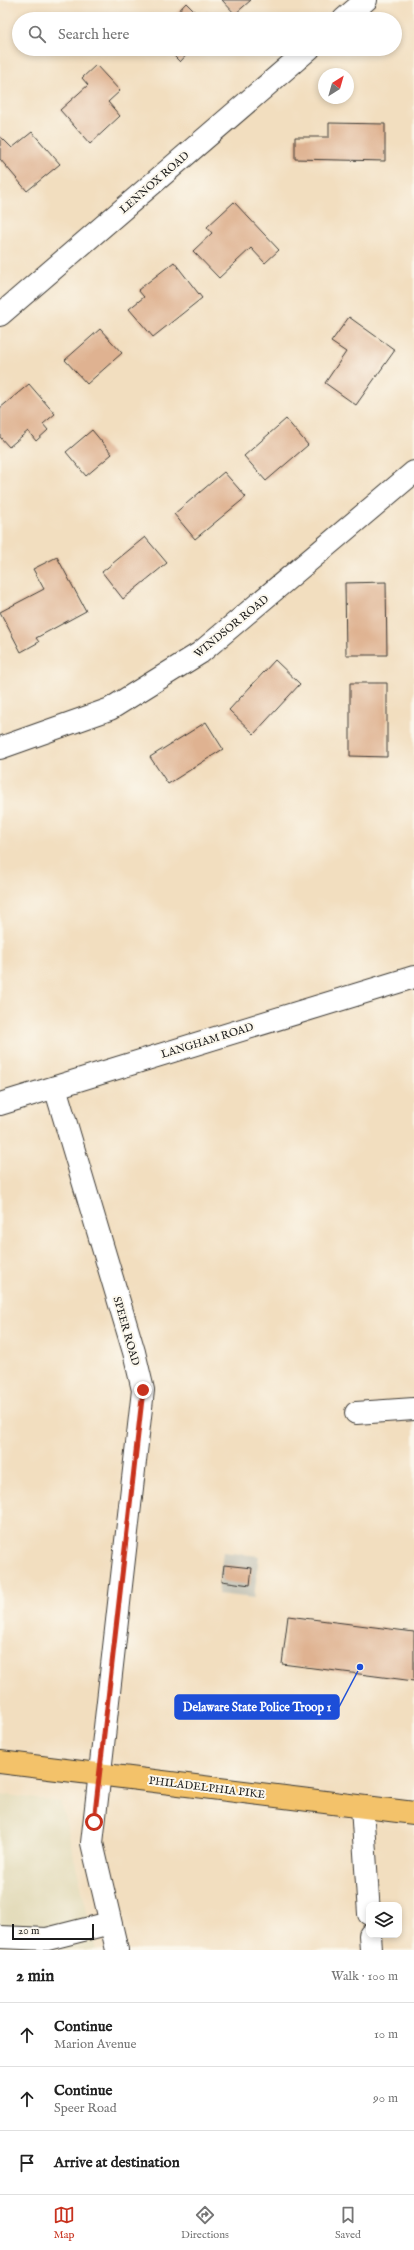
<!DOCTYPE html>
<html lang="en">
<head>
<meta charset="utf-8">
<style>
	body { margin:0; font-family:"IM FELL English",serif; background:#f2f2f2; color:#222 }
	.controls { position:absolute; right:12px; bottom:12px; display:grid; overflow:hidden; border-radius:8px; box-shadow:0 2px 6px #0003 }
	.controls button { width:36px; height:36px; display:grid; place-items:center; padding:0; border:0; border-bottom:1px solid #e0e0e0; background:#fff; color:#222; font:20px sans-serif }
	.compass { position:absolute; left:318px; top:68px; width:36px; height:36px; border-radius:50%; background:#fff; box-shadow:0 2px 6px #0003; rotate:37deg }
	.scale { position:absolute; left:12px; bottom:10px; width:82px; box-sizing:border-box; padding-left:4px; border:2px solid #1c1c1c; border-top:0; font-size:11px; line-height:14px; white-space:nowrap; color:#1c1c1c; -webkit-text-stroke:3px #fbf7ec; paint-order:stroke }
	.stop { position:absolute; width:12px; height:12px; margin:-9px; border:3px solid #c8321e; border-radius:50%; background:#fff }
	.stop.end { background:#c8321e; border-color:#fff; box-shadow:0 1px 4px #0008 }
	.list { margin:0; padding:0; list-style:none }
	h2 { display:flex; justify-content:space-between; align-items:center; height:52px; margin:0; padding:0 16px; font-size:17px }
	h2 small { font-size:13px; font-weight:400; color:#767676 }
	.list li { display:grid; grid-template-columns:26px 1fr auto; gap:12px; align-items:center; box-sizing:border-box; height:64px; padding:0 16px; border-top:1px solid #e0e0e0 }
	.list b { display:block; font-size:15px; white-space:nowrap }
	.list p { margin:0; font-size:13px; white-space:nowrap; color:#767676 }
	.list em { font-size:13px; font-style:normal; color:#767676 }
	.icon { flex:none; width:22px; height:22px; fill:none; stroke:currentColor; stroke-width:2; stroke-linecap:round; stroke-linejoin:round }
	.map { position:relative; flex:none; width:414px; height:1950px; overflow:hidden }
	.search { position:absolute; background:#fff; box-shadow:0 2px 6px #0003; left:12px; right:12px; top:12px; height:44px; display:flex; align-items:center; gap:10px; box-sizing:border-box; padding:0 14px; border-radius:22px; color:#767676; font-size:15px }
	.sheet { height:244px; background:#fff }
	nav { display:flex; justify-content:space-around; align-items:center; box-sizing:border-box; height:56px; border-top:1px solid #e0e0e0; background:#fff; font-size:11px; color:#767676 }
	nav a { display:grid; justify-items:center; gap:2px }
	nav .on { color:#c8321e }
	.map>svg:first-child { display:block }
</style>
</head>
<body>
<div class="map">
<svg width="414" height="1950" viewBox="0 0 414 1950">
	<rect width="100%" height="100%" fill="#fbf7ec"/>
	<filter id="ink" filterUnits="userSpaceOnUse"><feTurbulence type="fractalNoise" baseFrequency=".025" numOctaves="2"/><feDisplacementMap in="SourceGraphic" scale="8" xChannelSelector="R" yChannelSelector="G"/><feConvolveMatrix kernelMatrix="1 2 1 2 8 2 1 2 1" color-interpolation-filters="sRGB"/></filter>
	<filter id="wash" filterUnits="userSpaceOnUse"><feTurbulence type="fractalNoise" baseFrequency=".012" numOctaves="4" result="noise"/><feDisplacementMap in="SourceGraphic" scale="16" xChannelSelector="R" yChannelSelector="G"/><feGaussianBlur stdDeviation="0.9" result="paint"/><feColorMatrix in="noise" values="0 0 0 0 0 0 0 0 0 0 0 0 0 0 0 0 0 1.4 0 .05"/><feComposite in="paint" operator="in"/></filter>
	<g filter="url(#wash)">
		<rect width="100%" height="100%" fill="#f2debf"/>
		<!-- built -->
		<path fill="#e3dbba" d="M0 1794 61 1802 96 1950H0Z"/>
		<!-- industrial -->
		<path fill="#c6c5b8" d="M223 1552 259 1556 254 1598 218 1594Z"/>
		<g id="blocks">
			<!-- building -->
			<path fill="#dfb291" d="M222 0H251L235 14Z
				M186 3 201 18 207 11 215 19H171Z
				M167 49H192L180 62Z
				M96 65 120 91 108 102 120 116 90 144 60 110 88 85 82 78Z
				M329 123 385 124V161L295 159V137H329Z
				M32 132 60 164 27 191 0 159V136L12 148Z
				M234 202 279 250 265 263 251 248 219 278 193 251 212 233 207 227Z
				M174 262 202 298 153 337 129 309 144 297 138 290Z
				M349 317 395 350 356 405 325 383 346 352 331 342Z
				M100 329 122 353 87 384 65 360Z
				M29 384 55 414 43 424 48 430 36 441 28 431 9 447 0 437V408Z
				M286 419 308 445 266 481 244 456Z
				M92 430 112 454 86 476 66 452Z
				M224 472 246 497 195 539 174 514Z
				M145 537 167 563 123 599 102 572Z
				M57 557 86 611 36 638 39 642 21 652 0 612 44 589 33 569Z
				M386 582 387 655H346L345 583Z
				M275 660 300 684 254 734 229 710Z
				M350 683H387V757L350 756Z
				M206 722 223 749 168 784 150 757Z
				M224 1565 252 1568 250 1585 222 1581Z
				M288 1616 414 1632V1681L282 1664Z"/>
		</g>
	</g>
	<g filter="url(#ink)">
		<use href="#blocks" fill-opacity="0" stroke="#3c3934" stroke-width="1"/>
		<g fill="none" stroke-linecap="round" stroke-linejoin="round">
			<defs>
				<path id="minor" d="M344 19 366 0
					M0 315 309 49
					M0 748 110 709 200 653 414 472
					M55 1087 134 1352 143 1390 92 1843 117 1950
					M0 1104 414 977
					M356 1413 414 1409
					M362 1807 369 1914
					M370 1935 371 1950
					M0 1937 47 1939 110 1923"/>
				<path id="major" d="M0 1762 414 1813"/>
			</defs>
			<!-- minor casing -->
			<use href="#minor" stroke="#3c3934" stroke-width="24"/>
			<!-- major casing -->
			<use href="#major" stroke="#3c3934" stroke-width="24"/>
			<!-- minor -->
			<use href="#minor" stroke="#fff" stroke-width="22"/>
			<!-- major -->
			<use href="#major" stroke="#f3c26a" stroke-width="22"/>
		</g>
	</g>
	<g fill="none" stroke-linecap="round" stroke-linejoin="round" filter="url(#ink)">
		<!-- route -->
		<path stroke="#c8321e" stroke-width="5" d="M94 1822 143 1390"/>
	</g>
	<g text-anchor="middle" stroke-width="4" stroke-linejoin="round" paint-order="stroke">
		<!-- street labels -->
		<g font-size="11" fill="#1c1c1c" stroke="#fbf7ec">
			<text transform="translate(154 182) rotate(-41)" y="4">LENNOX ROAD</text>
			<text transform="translate(231 626) rotate(-39)" y="4">WINDSOR ROAD</text>
			<text transform="translate(207 1040) rotate(-17)" y="4">LANGHAM ROAD</text>
			<text transform="translate(127 1331) rotate(74)" y="4">SPEER ROAD</text>
			<text transform="translate(207 1787) rotate(7)" y="4">PHILADELPHIA PIKE</text>
		</g>
	</g>
	<!-- callouts -->
	<path fill="none" stroke="#1d4ed8" stroke-width="1.5" d="M360 1667L339 1707"/>
	<circle fill="#1d4ed8" stroke="#fbf7ec" stroke-width="1.5" cx="360" cy="1667" r="4"/>
	<rect fill="#1d4ed8" stroke="#1d4ed8" stroke-width="1.5" x="175" y="1695" width="164" height="24" rx="4"/>
	<g font-size="12" text-anchor="middle" font-weight="bold" fill="#fff">
		<text x="257" y="1711">Delaware State Police Troop 1</text>
	</g>
</svg>
<div class="controls">
<button><svg class="icon" aria-label="layers" viewBox="0 0 24 24"><path d="M12 4l9 5-9 5-9-5zM3 14l9 5 9-5"/></svg></button>
</div>
<svg class="compass" viewBox="-18 -18 36 36"><path d="M0-13l5 13h-10z" fill="#e53935"/><path d="M0 13l5-13h-10z" fill="#767676"/></svg>
<div class="scale">20 m</div>
<div class="stop" style="left:94px;top:1822px"></div>
<div class="stop end" style="left:143px;top:1390px"></div>
<div class="search"><svg class="icon" aria-label="search" viewBox="0 0 24 24"><circle cx="10" cy="10" r="6"/><path d="M15 15l6 6"/></svg>Search here</div>
</div>
<section class="sheet">
<h2>2 min<small>Walk · 100 m</small></h2>
<ul class="list">
<li><svg class="icon" aria-label="ahead" viewBox="0 0 24 24"><path d="M12 20V5M6 11l6-6 6 6"/></svg><div><b>Continue</b><p>Marion Avenue</p></div><em>10 m</em></li>
<li><svg class="icon" aria-label="ahead" viewBox="0 0 24 24"><path d="M12 20V5M6 11l6-6 6 6"/></svg><div><b>Continue</b><p>Speer Road</p></div><em>90 m</em></li>
<li><svg class="icon" aria-label="arrive" viewBox="0 0 24 24"><path d="M6 21V4h12l-3 4 3 4H6"/></svg><div><b>Arrive at destination</b></div></li>
</ul>
</section>
<nav>
<a class="on"><svg class="icon" aria-label="map" viewBox="0 0 24 24"><path d="M3 6l6-2 6 2 6-2v14l-6 2-6-2-6 2zM9 4v14M15 6v14"/></svg>Map</a>
<a><svg class="icon" aria-label="directions" viewBox="0 0 24 24"><path d="M12 3l9 9-9 9-9-9zM9 14v-3h6M13 9l2 2-2 2"/></svg>Directions</a>
<a><svg class="icon" aria-label="saved" viewBox="0 0 24 24"><path d="M7 4h10v16l-5-4-5 4z"/></svg>Saved</a>
</nav>
</body>
</html>
